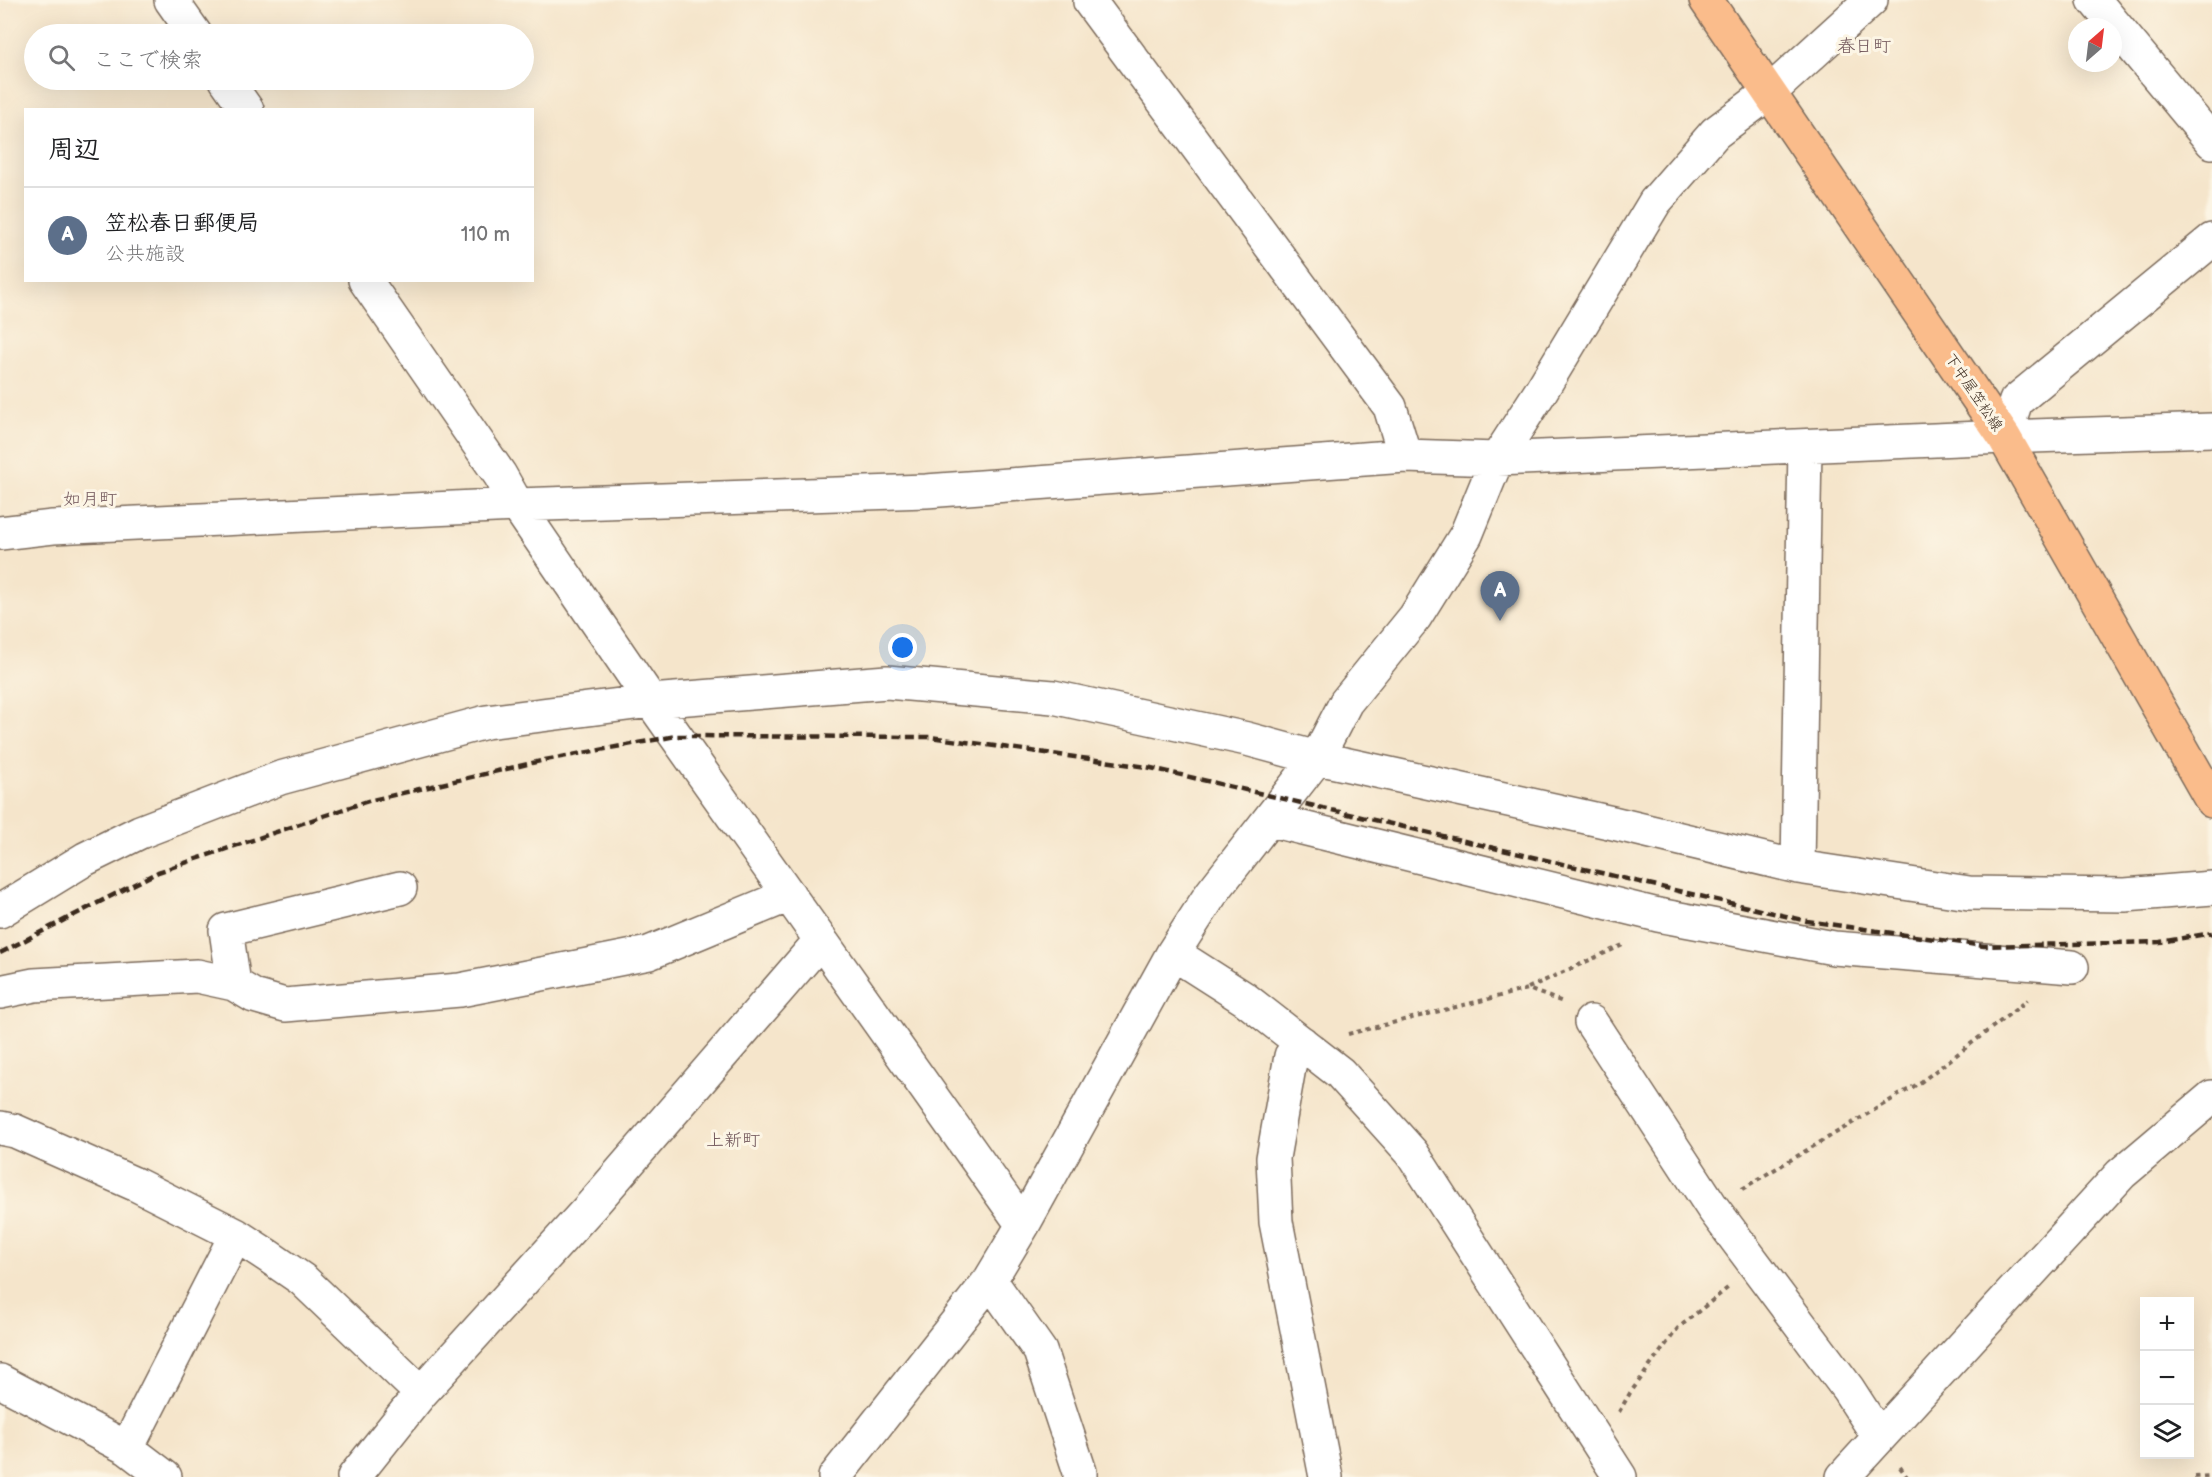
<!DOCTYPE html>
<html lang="ja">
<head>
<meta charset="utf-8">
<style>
	body { margin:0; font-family:"Balsamiq Sans","Klee One",sans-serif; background:#f2f2f2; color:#202124 }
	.controls { position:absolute; right:18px; bottom:18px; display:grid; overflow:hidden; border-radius:0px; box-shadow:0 6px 24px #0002 }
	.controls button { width:54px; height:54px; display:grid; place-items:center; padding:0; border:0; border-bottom:2px solid #e0e0e0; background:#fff; color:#202124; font:30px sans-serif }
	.compass { position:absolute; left:2068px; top:18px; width:54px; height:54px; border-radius:50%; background:#fff; box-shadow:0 6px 24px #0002; rotate:28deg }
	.you { position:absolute; left:903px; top:648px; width:21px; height:21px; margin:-15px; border:4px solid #fff; border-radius:50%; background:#1a73e8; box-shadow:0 0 0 9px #1a73e833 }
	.badge { display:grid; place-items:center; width:39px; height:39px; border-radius:50%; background:#111827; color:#fff; font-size:20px; font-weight:700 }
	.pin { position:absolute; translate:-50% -50px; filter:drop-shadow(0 2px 3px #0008) }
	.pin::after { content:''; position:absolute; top:32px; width:21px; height:18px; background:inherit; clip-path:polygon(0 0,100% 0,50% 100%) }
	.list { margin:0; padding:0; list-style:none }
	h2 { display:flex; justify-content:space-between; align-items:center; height:78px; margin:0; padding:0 24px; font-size:26px }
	h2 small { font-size:20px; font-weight:400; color:#757577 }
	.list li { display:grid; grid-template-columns:39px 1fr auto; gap:18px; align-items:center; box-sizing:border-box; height:96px; padding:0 24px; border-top:2px solid #e0e0e0 }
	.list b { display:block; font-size:22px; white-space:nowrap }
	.list p { margin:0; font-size:20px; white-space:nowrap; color:#757577 }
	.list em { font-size:20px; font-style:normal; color:#757577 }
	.icon { flex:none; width:33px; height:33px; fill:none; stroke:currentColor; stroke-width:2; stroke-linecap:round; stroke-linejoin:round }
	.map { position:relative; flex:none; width:2212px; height:1477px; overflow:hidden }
	.search { position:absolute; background:#fff; box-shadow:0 6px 24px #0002; left:24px; top:24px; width:510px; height:66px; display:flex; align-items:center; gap:15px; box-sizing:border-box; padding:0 21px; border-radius:33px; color:#757577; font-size:22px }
	.panel { position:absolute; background:#fff; box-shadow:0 6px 24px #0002; left:24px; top:108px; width:510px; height:174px; border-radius:0px }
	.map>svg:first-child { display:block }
</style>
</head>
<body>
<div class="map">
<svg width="2212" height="1477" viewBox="0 0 2212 1477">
	<rect width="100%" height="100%" fill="#fcf5e5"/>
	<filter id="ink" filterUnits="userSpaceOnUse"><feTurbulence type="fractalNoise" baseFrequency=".0167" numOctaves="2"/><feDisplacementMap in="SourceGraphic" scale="12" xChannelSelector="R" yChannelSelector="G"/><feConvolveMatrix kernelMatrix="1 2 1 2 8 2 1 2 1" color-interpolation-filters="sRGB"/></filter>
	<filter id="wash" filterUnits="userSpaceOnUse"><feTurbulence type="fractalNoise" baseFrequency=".008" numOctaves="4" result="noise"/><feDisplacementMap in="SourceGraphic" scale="24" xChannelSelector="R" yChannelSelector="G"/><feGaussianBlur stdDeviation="1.35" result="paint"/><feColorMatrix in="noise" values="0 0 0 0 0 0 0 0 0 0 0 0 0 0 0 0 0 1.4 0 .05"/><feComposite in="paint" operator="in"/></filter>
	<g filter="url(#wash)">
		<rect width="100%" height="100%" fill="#f5e5cb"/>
	</g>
	<g filter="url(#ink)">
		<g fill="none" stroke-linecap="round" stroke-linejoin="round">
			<defs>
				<path id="minor" d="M171 0 195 34
					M2094 0 2212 142
					M1090 2 1390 407 1405 456
					M226 80 247 110
					M365 280 500 475 517 505 651 701 1023 1225
					M2004 437 2016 401 2212 240
					M0 533 53 527 517 505 926 491 1405 456 1497 459 2004 437 2212 430
					M1270 820 1658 915 1834 948 2072 967
					M1798 867 1805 446
					M0 911 85 859 140 832 280 778 486 722 651 701 887 682 1053 697 1247 739 1317 758 1613 823 1798 867 1969 893 2125 895 2212 888
					M1173 953 1245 999 1340 1073 1412 1153 1620 1477
					M234 984 226 930 400 888
					M0 992 34 985 197 976 234 984 254 996 285 1005 460 990 649 953 789 895
					M1591 1022 1712 1207 1848 1389 1879 1437
					M1302 1043 1291 1056 1273 1158 1276 1222 1326 1477
					M0 1128 15 1131 137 1185 236 1235 268 1256 303 1280 421 1393
					M990 1280 1040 1351 1080 1472V1477
					M0 1381 127 1448 165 1477
					M127 1448 236 1235
					M354 1477 421 1393 592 1205 821 940
					M835 1477 990 1280 1023 1225 1173 953 1211 894 1317 758 1346 702 1415 617 1466 535 1497 459 1541 391 1655 202 1715 133 1770 92 1871 0
					M1843 1477 2121 1174 2212 1097"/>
				<path id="major" d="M1706 0 2004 437 2212 801"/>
			</defs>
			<!-- minor casing -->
			<use href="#minor" stroke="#7c6b5b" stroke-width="36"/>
			<!-- major casing -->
			<use href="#major" stroke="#7c6b5b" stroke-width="36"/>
			<!-- path -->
			<path stroke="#7c6b5b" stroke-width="4" stroke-dasharray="4.5 4.5" stroke-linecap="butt" d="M1528 988 1625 944
				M1348 1034 1528 989 1563 1002
				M1742 1189 1921 1082 2028 1000
				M1619 1412 1630 1393 1678 1328 1730 1286
				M1900 1467 1907 1477
				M2194 1477 2212 1476"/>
			<!-- minor -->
			<use href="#minor" stroke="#fff" stroke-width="33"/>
			<!-- major -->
			<use href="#major" stroke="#fabc8b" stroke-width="33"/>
			<!-- rail -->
			<path stroke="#3b2a1e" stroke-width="4.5" stroke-dasharray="9 4.5" stroke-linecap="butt" d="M0 953 158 872 368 801 545 760 676 736 930 737 1147 767 1807 921 1984 946 2160 942 2212 933"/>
		</g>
	</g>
	<g text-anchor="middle" stroke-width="6" stroke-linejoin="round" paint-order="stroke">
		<!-- street labels -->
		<g font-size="15" fill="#3b2a1e" stroke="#fcf5e5">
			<text transform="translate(1974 392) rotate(56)" y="5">下中屋笠松線</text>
		</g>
		<!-- quarter labels -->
		<g font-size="18" fill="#6f5459" stroke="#fcf5e5">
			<text x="1864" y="52">春日町</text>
			<text x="90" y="505">如月町</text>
			<text x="733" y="1146">上新町</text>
		</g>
	</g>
</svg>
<div class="controls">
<button>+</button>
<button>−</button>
<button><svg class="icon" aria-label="layers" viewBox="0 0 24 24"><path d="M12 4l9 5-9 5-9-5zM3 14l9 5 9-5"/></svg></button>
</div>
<svg class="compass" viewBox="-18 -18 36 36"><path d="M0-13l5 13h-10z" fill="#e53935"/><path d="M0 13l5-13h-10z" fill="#757577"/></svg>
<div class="you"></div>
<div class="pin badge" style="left:1500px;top:621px;background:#5c6f8a">A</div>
<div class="search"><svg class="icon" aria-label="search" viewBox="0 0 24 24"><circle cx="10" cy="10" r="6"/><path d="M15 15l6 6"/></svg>ここで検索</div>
<section class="panel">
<h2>周辺<small></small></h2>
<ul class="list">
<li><span class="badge" style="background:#5c6f8a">A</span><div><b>笠松春日郵便局</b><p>公共施設</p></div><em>110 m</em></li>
</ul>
</section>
</div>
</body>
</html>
